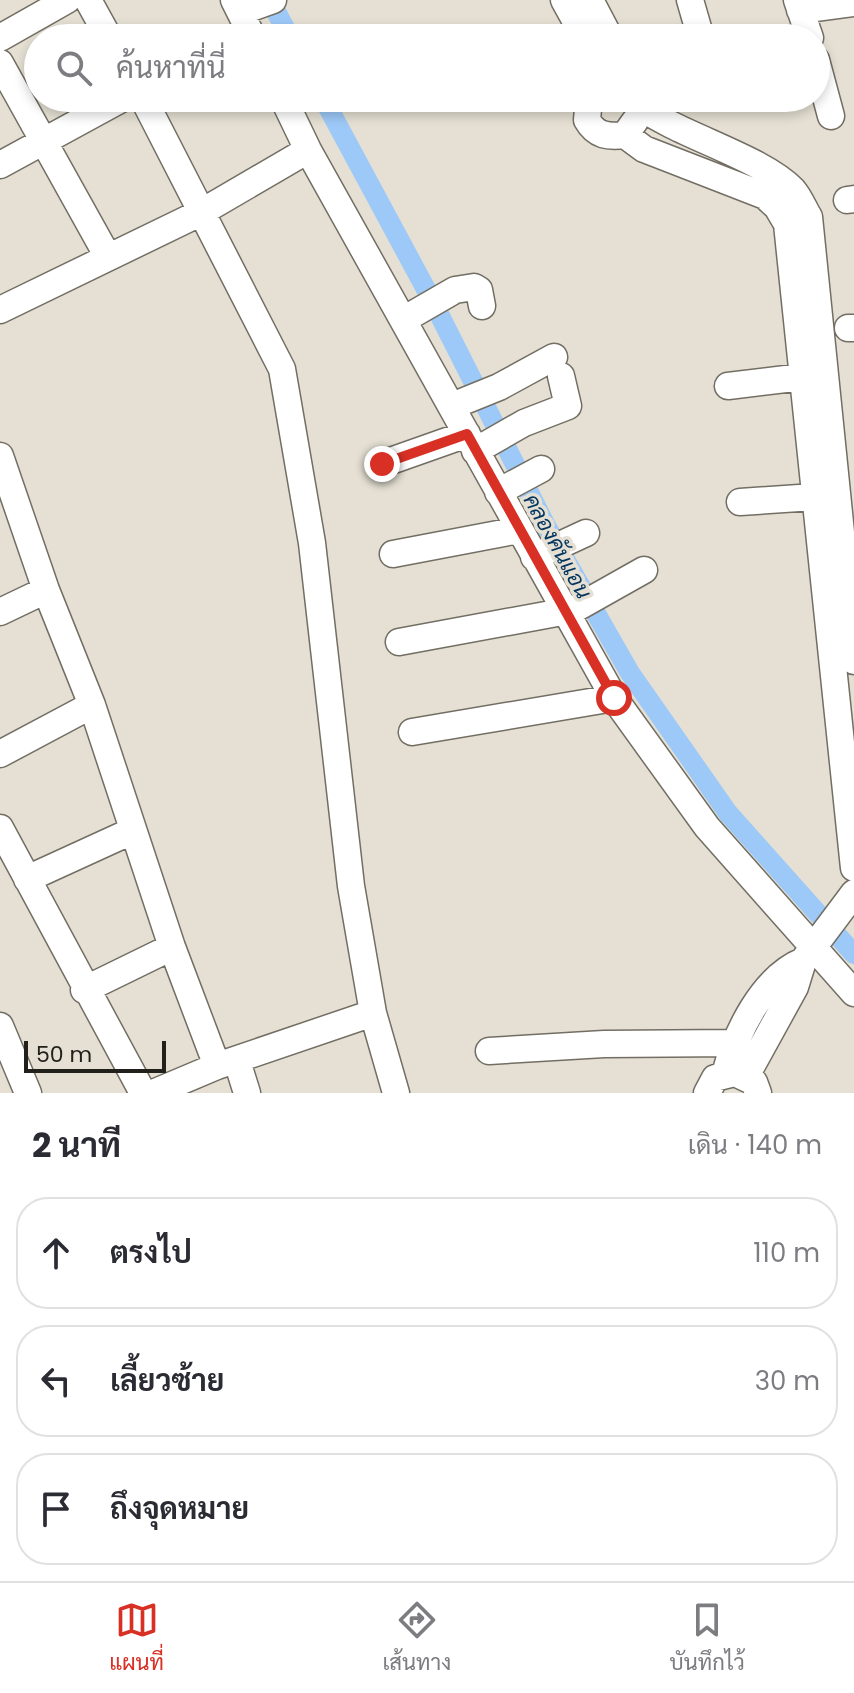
<!DOCTYPE html>
<html lang="th">
<head>
<meta charset="utf-8">
<style>
	body { margin:0; font-family:Poppins,Sarabun,sans-serif; background:#f2f2f3; color:#2b2b33 }
	.scale { position:absolute; left:24px; bottom:20px; width:142px; box-sizing:border-box; padding-left:8px; border:4px solid #22201b; border-top:0; font-size:22px; line-height:28px; white-space:nowrap; color:#22201b; -webkit-text-stroke:6px #e5e0d3; paint-order:stroke }
	.stop { position:absolute; width:24px; height:24px; margin:-18px; border:6px solid #d93025; border-radius:50%; background:#fff }
	.stop.end { background:#d93025; border-color:#fff; box-shadow:0 2px 8px #0008 }
	.list { margin:0; padding:0; list-style:none }
	h2 { display:flex; justify-content:space-between; align-items:center; height:104px; margin:0; padding:0 32px; font-size:34px }
	h2 small { font-size:26px; font-weight:400; color:#7c7c81 }
	.list li { display:grid; grid-template-columns:52px 1fr auto; gap:24px; align-items:center; box-sizing:border-box; height:112px; margin:0 16px 16px; padding:0 16px; border:2px solid #e1e1e2; border-radius:32px }
	.list b { display:block; font-size:30px; white-space:nowrap }
	.list em { font-size:26px; font-style:normal; color:#7c7c81 }
	.icon { flex:none; width:44px; height:44px; fill:none; stroke:currentColor; stroke-width:2; stroke-linecap:round; stroke-linejoin:round }
	.map { position:relative; flex:none; width:854px; height:1093px; overflow:hidden }
	.search { position:absolute; background:#fff; box-shadow:0 4px 12px #0003; left:24px; right:24px; top:24px; height:88px; display:flex; align-items:center; gap:20px; box-sizing:border-box; padding:0 28px; border-radius:44px; color:#7c7c81; font-size:30px }
	.sheet { height:488px; background:#fff }
	nav { display:flex; justify-content:space-around; align-items:center; box-sizing:border-box; height:112px; border-top:2px solid #e1e1e2; background:#fff; font-size:22px; color:#7c7c81 }
	nav a { display:grid; justify-items:center; gap:4px }
	nav .on { color:#d93025 }
	.map>svg:first-child { display:block }
</style>
</head>
<body>
<div class="map">
<svg width="854" height="1093" viewBox="0 0 854 1093">
	<rect width="100%" height="100%" fill="#e5e0d3"/>
	<g fill="none" stroke-linecap="round" stroke-linejoin="round">
		<!-- canal -->
		<path stroke="#9dc9f8" stroke-width="20" d="M270 0 290 38
			M323 98 435 306 546 526 630 673 728 813 854 954"/>
		<defs>
			<path id="minor" d="M88 0 109 38
				M234 0 253 38
				M564 0 585 38
				M590 0 610 38
				M690 0 701 38
				M797 0 810 38
				M800 10 854 3
				M240 12 273 0
				M0 38 67 0
				M816 60 831 116
				M0 63 108 257
				M143 98 282 369 312 543 351 886 373 1013 396 1093
				M283 98 308 150 614 698 707 827 854 993
				M589 98 587 120C596 136 608 137 625 135L635 121
				M639 106C681 136 763 158 793 190 800 198 804 209 809 217L854 661
				M625 135 644 149 765 196 777 207 787 224 854 868
				M0 165 123 98
				M847 200 854 199
				M0 310 200 213 308 150
				M403 320 455 290 474 287 479 290 482 306
				M848 328H854
				M728 386 802 377
				M452 406 499 387 554 357
				M475 451 524 423 568 406 561 376
				M0 456 46 590 92 705 172 947 217 1066
				M382 464 467 434
				M498 492 541 469
				M740 502 814 497
				M393 554 519 530
				M534 557 586 533
				M0 612 46 590
				M399 642 573 610 644 570
				M412 732 614 698
				M0 754 92 705
				M0 828 143 1093
				M27 879 132 831
				M84 990 172 947
				M0 1026 28 1093
				M489 1051 604 1044 735 1043
				M237 1061 247 1093
				M725 1074C736 1033 762 978 803 961
				M746 1076 795 987 803 961 854 893
				M153 1093 217 1066 373 1013
				M707 1093 715 1078 735 1073 754 1082 758 1093"/>
		</defs>
		<!-- minor casing -->
		<use href="#minor" stroke="#726e63" stroke-width="29"/>
		<!-- minor -->
		<use href="#minor" stroke="#fff" stroke-width="26"/>
	</g>
	<g fill="none" stroke-linecap="round" stroke-linejoin="round">
		<!-- route -->
		<path stroke="#d93025" stroke-width="10" d="M382 464 467 434 614 698"/>
	</g>
	<g text-anchor="middle" stroke-width="7" stroke-linejoin="round" paint-order="stroke">
		<!-- water labels -->
		<g font-size="22" font-style="italic" fill="#04355f" stroke="#e5e0d3">
			<text transform="translate(558 546) rotate(61)" y="8">คลองคันแอน</text>
		</g>
	</g>
</svg>
<div class="scale">50 m</div>
<div class="stop" style="left:614px;top:698px"></div>
<div class="stop end" style="left:382px;top:464px"></div>
<div class="search"><svg class="icon" aria-label="search" viewBox="0 0 24 24"><circle cx="10" cy="10" r="6"/><path d="M15 15l6 6"/></svg>ค้นหาที่นี่</div>
</div>
<section class="sheet">
<h2>2 นาที<small>เดิน · 140 m</small></h2>
<ul class="list">
<li><svg class="icon" aria-label="ahead" viewBox="0 0 24 24"><path d="M12 20V5M6 11l6-6 6 6"/></svg><div><b>ตรงไป</b></div><em>110 m</em></li>
<li><svg class="icon" aria-label="left" viewBox="0 0 24 24"><path d="M17 20v-9H6M10 6l-5 5 5 5"/></svg><div><b>เลี้ยวซ้าย</b></div><em>30 m</em></li>
<li><svg class="icon" aria-label="arrive" viewBox="0 0 24 24"><path d="M6 21V4h12l-3 4 3 4H6"/></svg><div><b>ถึงจุดหมาย</b></div></li>
</ul>
</section>
<nav>
<a class="on"><svg class="icon" aria-label="map" viewBox="0 0 24 24"><path d="M3 6l6-2 6 2 6-2v14l-6 2-6-2-6 2zM9 4v14M15 6v14"/></svg>แผนที่</a>
<a><svg class="icon" aria-label="directions" viewBox="0 0 24 24"><path d="M12 3l9 9-9 9-9-9zM9 14v-3h6M13 9l2 2-2 2"/></svg>เส้นทาง</a>
<a><svg class="icon" aria-label="saved" viewBox="0 0 24 24"><path d="M7 4h10v16l-5-4-5 4z"/></svg>บันทึกไว้</a>
</nav>
</body>
</html>
